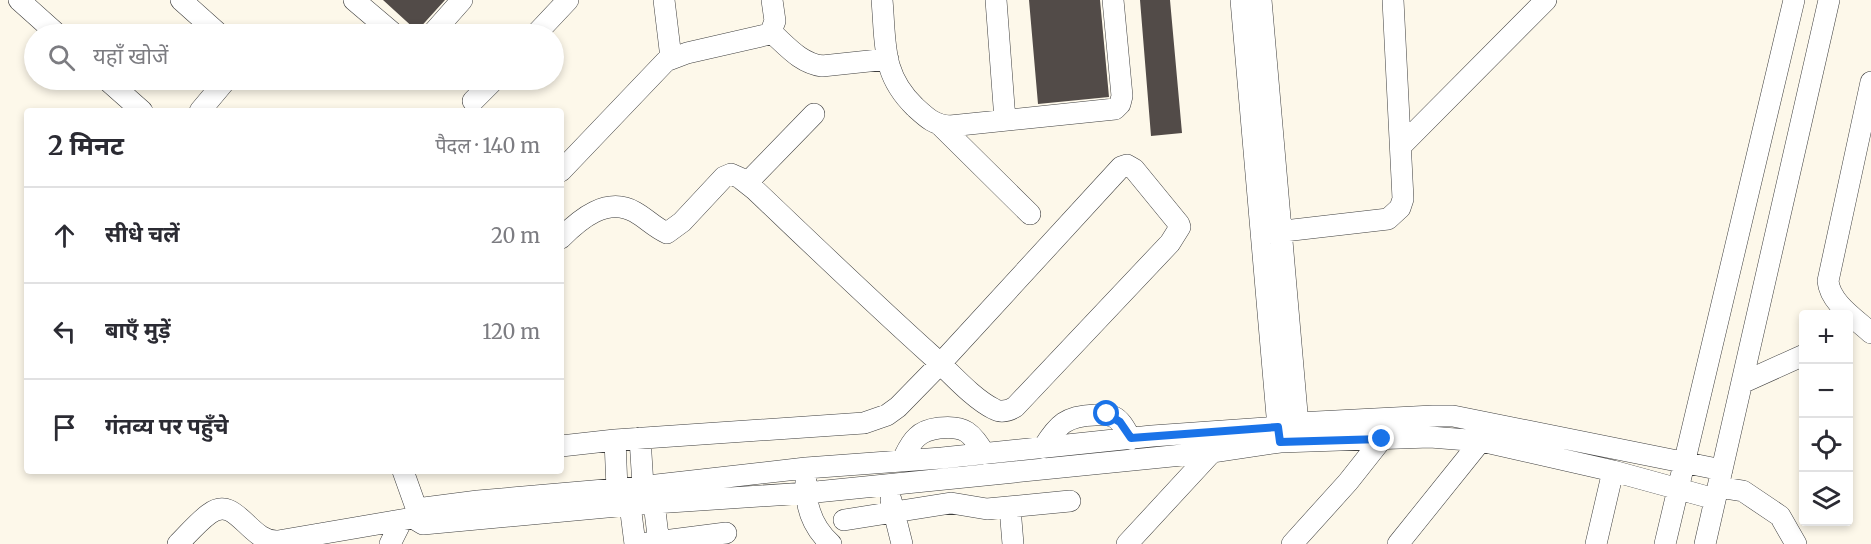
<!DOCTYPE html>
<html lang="hi">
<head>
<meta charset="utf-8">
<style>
	body { margin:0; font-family:Merriweather,"Noto Sans Devanagari",serif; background:#f7f7f7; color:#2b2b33 }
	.controls { position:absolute; right:18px; bottom:18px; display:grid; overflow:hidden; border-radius:6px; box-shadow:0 3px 9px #0003 }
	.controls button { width:54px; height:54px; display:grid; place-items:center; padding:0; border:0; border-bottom:2px solid #e1e1e2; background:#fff; color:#2b2b33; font:30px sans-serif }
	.stop { position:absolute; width:18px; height:18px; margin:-14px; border:4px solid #1a73e8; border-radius:50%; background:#fff }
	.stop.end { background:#1a73e8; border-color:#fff; box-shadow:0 2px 6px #0008 }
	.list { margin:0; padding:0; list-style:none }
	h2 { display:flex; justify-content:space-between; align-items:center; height:78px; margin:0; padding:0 24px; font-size:26px }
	h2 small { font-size:20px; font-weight:400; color:#7c7c81 }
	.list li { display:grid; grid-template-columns:39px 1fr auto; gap:18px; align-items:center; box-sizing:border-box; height:96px; padding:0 24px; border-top:2px solid #e1e1e2 }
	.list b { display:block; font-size:22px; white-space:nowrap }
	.list em { font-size:20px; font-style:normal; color:#7c7c81 }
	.icon { flex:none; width:33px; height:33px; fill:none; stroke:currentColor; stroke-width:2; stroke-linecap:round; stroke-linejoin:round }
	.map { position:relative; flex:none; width:1871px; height:544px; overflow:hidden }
	.search { position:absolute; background:#fff; box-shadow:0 3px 9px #0003; left:24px; top:24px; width:540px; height:66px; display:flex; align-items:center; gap:15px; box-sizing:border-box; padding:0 21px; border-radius:33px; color:#7c7c81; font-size:22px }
	.panel { position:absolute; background:#fff; box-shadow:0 3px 9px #0003; left:24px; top:108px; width:540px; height:366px; border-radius:6px }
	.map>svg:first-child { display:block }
</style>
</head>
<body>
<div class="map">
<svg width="1871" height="544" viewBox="0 0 1871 544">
	<rect width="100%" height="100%" fill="#fdf8ea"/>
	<!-- building -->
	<path fill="#524b48" d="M383 0H445L417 31Z
		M1029 0H1100L1109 97 1038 104Z
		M1140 0H1170L1182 133 1151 136Z"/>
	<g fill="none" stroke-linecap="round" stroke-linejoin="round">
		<defs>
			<path id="minor" d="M19 0 57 34
				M181 0 219 34
				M354 0 394 34
				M664 0 671 58
				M882 0C886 44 881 74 915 107 927 118 934 125 950 126L1115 109 1120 104 1122 96 1113 0
				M996 0 1005 120
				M1241 0 1279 439
				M1261 0 1299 436
				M771 32C787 46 800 63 822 66L888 59
				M432 34 462 0
				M536 34 568 0
				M107 80 142 111
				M1871 82 1828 281C1830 303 1856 319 1871 333
				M473 101 494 80
				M200 111 226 80
				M940 125 1030 214
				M1402 145 1546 0
				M561 171 666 61 687 53 770 34 775 21 772 0
				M747 183 814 114
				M1267 233 1388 219 1400 208 1403 199 1393 0
				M561 238C580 219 607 196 635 212 646 218 655 228 667 233L682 222 724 177 731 174 740 178 754 189C813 245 871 301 931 355 950 372 972 398 994 409 1001 413 1008 411 1015 407L1170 243 1180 227 1179 224 1134 169 1127 165 1121 167 941 363 898 407 887 415 864 423 615 440 561 446
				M1742 383 1804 355
				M640 438 643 486
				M615 440 617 489
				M1043 448C1058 424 1066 416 1095 415 1101 414 1108 414 1114 417 1122 421 1126 431 1131 439
				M902 461C906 453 910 443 917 437 923 431 931 429 939 428 966 425 971 433 985 454
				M403 471 418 513
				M806 481C805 506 812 527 831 544
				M1718 487 1743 491 1780 516 1796 544
				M891 500 902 544
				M654 503 659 544
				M630 505 635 544
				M1010 508 1013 544
				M413 518 423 524 639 504 806 493 1212 452 1280 442 1430 437 1481 441 1613 471 1715 499
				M844 520 951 503 987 509 1070 501
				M178 544C188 534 198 522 209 514 236 493 249 543 278 541L413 518 424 508 478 501 639 487 806 468 942 458 1152 436 1278 427 1297 423 1433 416H1453L1722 470
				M390 544 402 520
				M640 544 726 533
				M1127 544 1212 452
				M1292 544 1348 482 1382 439
				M1398 544 1488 432
				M1596 544 1613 471
				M1665 544 1794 0
				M1705 544 1829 0"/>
		</defs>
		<!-- minor casing -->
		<use href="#minor" stroke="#3e3e3e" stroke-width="22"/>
		<!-- minor -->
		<use href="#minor" stroke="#fff" stroke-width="21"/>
	</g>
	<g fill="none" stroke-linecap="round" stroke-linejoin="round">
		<!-- route -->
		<path stroke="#1a73e8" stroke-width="8" d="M1107 414 1120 422 1131 438 1278 427 1280 442 1382 439"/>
	</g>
</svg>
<div class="controls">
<button>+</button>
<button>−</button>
<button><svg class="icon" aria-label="locate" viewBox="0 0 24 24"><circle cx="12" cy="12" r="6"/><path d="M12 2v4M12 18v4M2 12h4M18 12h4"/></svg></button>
<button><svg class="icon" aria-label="layers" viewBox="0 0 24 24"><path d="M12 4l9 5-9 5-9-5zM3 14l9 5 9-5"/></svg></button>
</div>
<div class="stop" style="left:1107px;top:414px"></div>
<div class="stop end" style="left:1382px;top:439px"></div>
<div class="search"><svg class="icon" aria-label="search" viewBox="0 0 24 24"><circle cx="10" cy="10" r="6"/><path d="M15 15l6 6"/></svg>यहाँ खोजें</div>
<section class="panel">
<h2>2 मिनट<small>पैदल · 140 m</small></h2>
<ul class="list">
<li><svg class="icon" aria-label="ahead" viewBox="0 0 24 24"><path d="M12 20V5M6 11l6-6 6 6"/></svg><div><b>सीधे चलें</b></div><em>20 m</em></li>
<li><svg class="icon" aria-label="left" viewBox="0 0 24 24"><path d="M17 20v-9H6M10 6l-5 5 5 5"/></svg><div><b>बाएँ मुड़ें</b></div><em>120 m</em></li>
<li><svg class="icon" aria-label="arrive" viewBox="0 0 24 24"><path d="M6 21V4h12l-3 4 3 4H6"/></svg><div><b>गंतव्य पर पहुँचे</b></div></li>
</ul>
</section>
</div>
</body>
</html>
